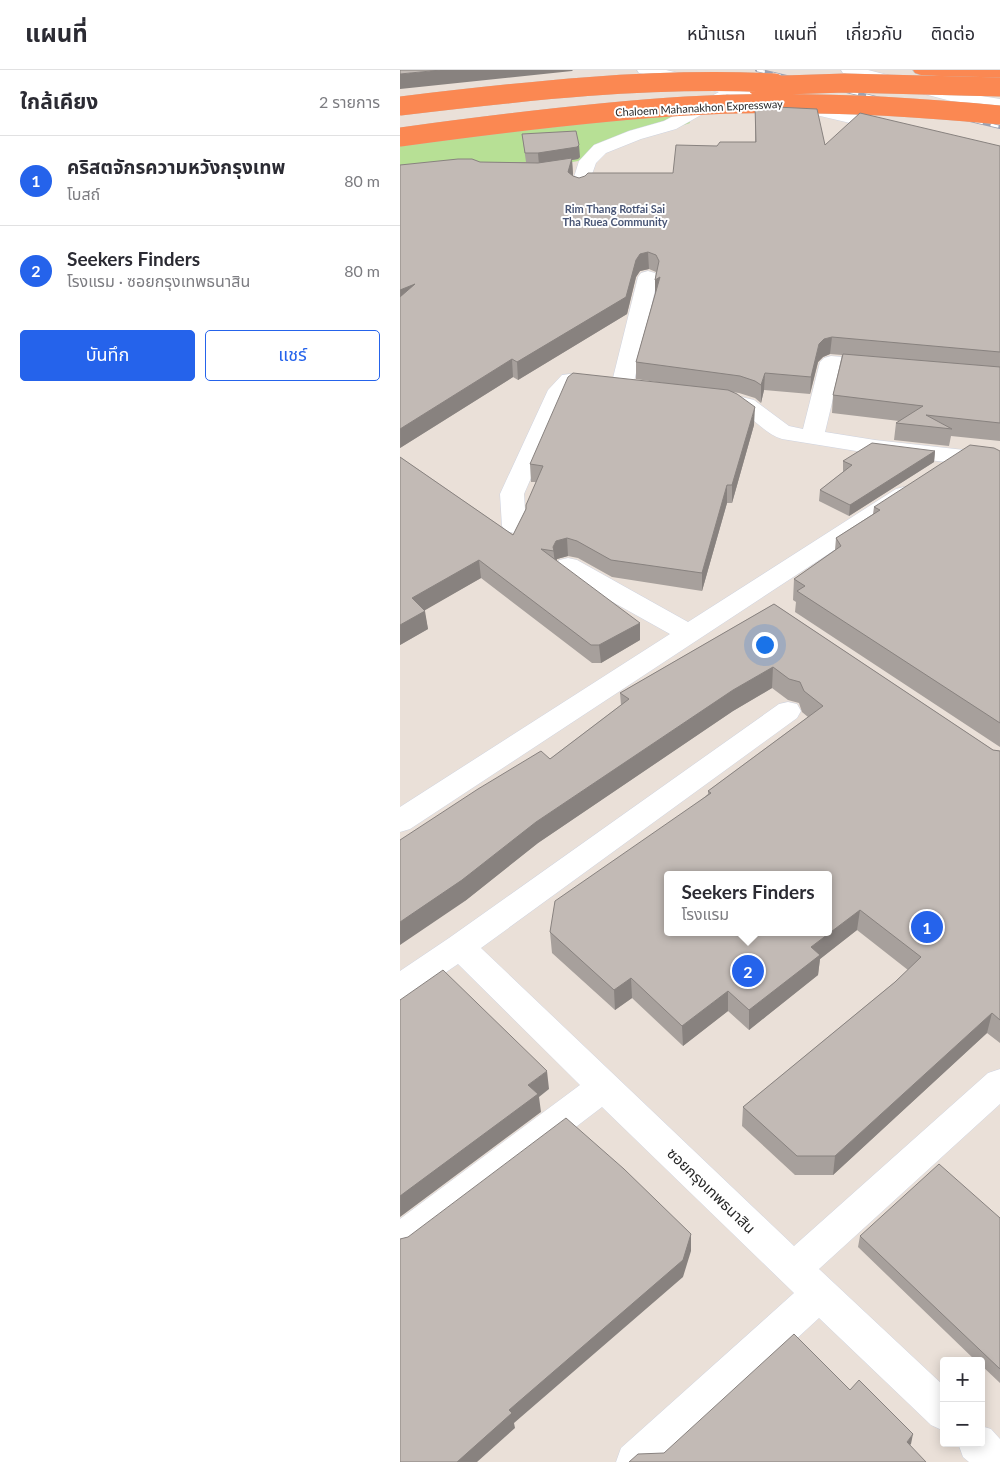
<!DOCTYPE html>
<html lang="th">
<head>
<meta charset="utf-8">
<style>
	body { margin:0; font-family:Lato,"Noto Sans Thai",sans-serif; background:#f2f2f3; color:#2b2b33 }
	.controls { position:absolute; right:15px; bottom:15px; display:grid; overflow:hidden; border-radius:5px; box-shadow:0 2px 12px #0003 }
	.controls button { width:45px; height:45px; display:grid; place-items:center; padding:0; border:0; border-bottom:1px solid #e1e1e2; background:#fff; color:#2b2b33; font:25px sans-serif }
	.you { position:absolute; left:364px; top:574px; width:18px; height:18px; margin:-12px; border:4px solid #fff; border-radius:50%; background:#1a73e8; box-shadow:0 0 0 8px #1a73e833 }
	.badge { display:grid; place-items:center; width:32px; height:32px; border-radius:50%; background:#2563eb; color:#fff; font-size:16px; font-weight:700 }
	.pin { position:absolute; translate:-50% -50%; border:2px solid #fff; box-shadow:0 1px 5px #0006 }
	.popup { position:absolute; left:264px; top:801px; width:168px; height:65px; box-sizing:border-box; display:grid; place-content:center; border-radius:5px; background:#fff; filter:drop-shadow(0 1px 4px #0005); font-size:16px; white-space:nowrap; color:#7c7c81 }
	.popup b { font-size:19px; color:#2b2b33 }
	.popup::after { content:''; position:absolute; left:50%; top:100%; margin-left:-10px; border:10px solid transparent; border-top-color:#fff }
	.list { margin:0; padding:0; list-style:none }
	h2 { display:flex; justify-content:space-between; align-items:center; height:65px; margin:0; padding:0 20px; font-size:21px }
	h2 small { font-size:16px; font-weight:400; color:#7c7c81 }
	.list li { display:grid; grid-template-columns:32px 1fr auto; gap:15px; align-items:center; box-sizing:border-box; height:90px; padding:0 20px; border-top:1px solid #e1e1e2 }
	.list b { display:block; font-size:19px; white-space:nowrap }
	.list p { margin:0; font-size:16px; white-space:nowrap; color:#7c7c81 }
	.list em { font-size:16px; font-style:normal; color:#7c7c81 }
	.actions { display:flex; gap:10px; padding:15px 20px }
	.actions a { flex:1; padding:11px 0; border:1px solid #2563eb; border-radius:5px; text-align:center; font-size:18px; color:#2563eb }
	.actions .main { background:#2563eb; color:#fff }
	.map { position:relative; flex:none; width:600px; height:1392px; overflow:hidden }
	header { display:flex; align-items:center; gap:30px; box-sizing:border-box; height:70px; padding:0 25px; background:#fff; border-bottom:1px solid #e1e1e2 }
	header strong { font-size:24px }
	nav { display:flex; gap:28px; margin-inline-start:auto; font-size:18px }
	main { display:flex }
	aside { flex:1; background:#fff }
	.map>svg:first-child { display:block }
</style>
</head>
<body>
<header>
<strong>แผนที่</strong>
<nav><a>หน้าแรก</a><a>แผนที่</a><a>เกี่ยวกับ</a><a>ติดต่อ</a></nav>
</header>
<main>
<aside>
<h2>ใกล้เคียง<small>2 รายการ</small></h2>
<ul class="list">
<li><span class="badge">1</span><div><b>คริสตจักรความหวังกรุงเทพ</b><p>โบสถ์</p></div><em>80 m</em></li>
<li><span class="badge">2</span><div><b>Seekers Finders</b><p>โรงแรม · ซอยกรุงเทพธนาสิน</p></div><em>80 m</em></li>
</ul>
<div class="actions"><a class="main">บันทึก</a><a>แชร์</a></div>
</aside>
<div class="map">
<svg width="600" height="1392" viewBox="0 0 600 1392">
	<rect width="100%" height="100%" fill="#eae0d8"/>
	<!-- green -->
	<path fill="#b7e095" d="M285 41 290 53 185 87 178 91 130 100 0 110V74Z"/>
	<g fill="none" stroke-linecap="round" stroke-linejoin="round">
		<defs>
			<path id="minor" d="M237 0H266L489 52 495 53 498 57 495 61 489 62 326 24 328 27 326 31 276 59 241 69 206 83 196 93 186 121 180 122 174 121 171 117 179 91 194 75 229 61 264 51 319 22 239 3Z
				M441 0H468L551 21 600 29V39L551 31 443 3Z
				M248 201 255 203 258 207 233 316 230 321 222 322 214 321 211 316 238 207 241 203Z
				M431 286 477 290 484 292 488 296 484 300 477 302 440 299 425 362 475 370 600 384V398L475 384 382 369C365 364 354 348 339 340 330 335 317 337 310 328L313 323 321 322 354 330 389 356 403 359 420 292 424 288Z
				M170 304 209 309 212 314 209 319 201 320 175 317 168 323 124 424 126 456 122 461 114 463 106 461 102 456 100 424 148 320 162 305Z
				M504 417 512 419 516 424 512 429 10 759 0 762V737L270 564 159 502 156 496 159 490 168 488 177 490 288 552 496 419Z
				M388 632 397 634 401 641 397 648 81 878 394 1176 588 1003 600 999V1034L419 1199 544 1316V1361L531 1355 419 1248 263 1392H216L221 1378 394 1223 202 1037 12 1182 0 1186V1149L180 1015 58 894 11 926 0 930V901L49 868 379 634Z
				M581 1356 591 1359 600 1369V1392H569L563 1387 558 1373H581Z"/>
			<path id="highway" d="M513 0H600V10L521 5 515 3Z"/>
		</defs>
		<!-- minor casing -->
		<use href="#minor" stroke="#ced3e0" stroke-width="1"/>
		<!-- highway casing -->
		<use href="#highway" stroke="#c3c3c3" stroke-width="1"/>
		<!-- minor -->
		<use href="#minor" fill="#fff" fill-rule="evenodd"/>
		<!-- highway -->
		<use href="#highway" fill="#fb8852" fill-rule="evenodd"/>
		<defs>
			<path id="rail" d="M357 0 600 57"/>
		</defs>
		<!-- rail casing -->
		<use href="#rail" stroke="#9ca1b1" stroke-width="4"/>
		<!-- rail -->
		<use href="#rail" stroke="#fff" stroke-width="2.5" stroke-dasharray="8" stroke-linecap="butt"/>
		<defs>
			<path id="highway-bridge" d="M357 16 445 13 600 17
				M0 36C125 21 249 7 375 13
				M0 67C95 54 190 42 286 36 391 30 496 35 600 45"/>
		</defs>
		<!-- highway-bridge casing -->
		<use href="#highway-bridge" stroke="#c3c3c3" stroke-width="19" stroke-linecap="butt"/>
		<!-- highway-bridge -->
		<use href="#highway-bridge" stroke="#fb8852" stroke-width="19"/>
	</g>
	<!-- wall -->
	<path fill="#a7a09c" d="M355 36 425 75 600 76V371L551 366 549 376 494 370 496 353 499 351 432 343 433 325 442 285 430 284 423 287 418 292 410 324 364 320 361 333 355 328 339 323 332 322 354 355 332 433H327L302 521 212 507 178 488 168 486 157 489V491L240 570 201 593H192L81 508 24 540 28 559 0 575V387L113 465 126 439 136 412H131L130 394 270 314 236 309V292L255 224V210L256 202 249 199 240 201 236 207 227 244 118 310 113 307 0 378V95L80 92H126L122 64 180 87 178 89 172 90 173 106 179 108 273 103 317 76 355 72Z
		M535 381 534 392 449 446 419 431 420 420 443 402V391Z
		M600 381V677L395 542 396 532 393 530 394 509 435 480 436 468 473 444 474 437Z
		M374 534 593 680 600 681V973L587 963 433 1105H395L342 1056 343 1037 495 912 508 900 457 860 420 889 418 905 349 960 328 941 283 976 232 928 215 940 152 883 150 862 308 724V721L408 647 402 642 399 633 388 630 372 618 333 641 138 773 65 831 150 689 221 635 220 623Z
		M600 1148V1313L581 1295V1291H576L458 1177 460 1166Z"/>
	<!-- shaded-wall -->
	<path fill="#88827f" d="M41 0H173L172 1 0 19V4Z
		M179 75 180 87 178 89 172 90 173 104 170 118 139 95 138 83Z
		M248 182 249 199 240 201 236 207 227 244 118 310 117 292 236 190 240 184Z
		M260 207 255 227V210Z
		M15 214 0 238V220Z
		M432 267 430 284 423 287 418 292 410 324 411 307 419 274 424 269Z
		M112 289 113 307 0 378V359Z
		M365 303 364 320 361 333V315Z
		M355 337 354 355 332 433V415Z
		M535 381 534 392 449 446 450 435Z
		M327 415V433L302 521V503Z
		M167 468 168 486 157 489 155 494 153 477 156 471Z
		M79 490 81 508 15 546 12 528Z
		M25 541 28 559 0 575V555Z
		M240 553V570L201 593 199 575Z
		M373 597 372 618 333 641 138 773 65 831 0 875V852L136 752 333 620Z
		M460 840 457 860 420 889 418 905 349 960V940L411 877Z
		M231 908 232 928 215 940 214 920Z
		M328 921V941L283 976 282 956Z
		M592 943 587 963 433 1105 435 1086Z
		M147 1001 149 1019 139 1027 141 1042 0 1147V1126L128 1015Z
		M291 1164V1181L283 1207 114 1353 115 1358 77 1392H57L109 1340Z
		M513 1364 511 1374 504 1382 507 1372Z"/>
	<!-- building -->
	<path fill="#c2bab5" stroke="#88827f" fill-rule="evenodd" d="M0 0H41L0 4Z
		M355 36 417 39 425 75 460 43 600 76V282L432 267 424 269 419 274 411 307 365 303 361 315 355 311 340 306 236 292 260 207 255 210 259 191 256 185 248 182 240 184 236 190 226 227 117 292 112 289 0 359V227L15 214 0 220V95L58 89H72L80 92 138 93 172 88 168 102 173 106 179 108 185 106 188 103H273L276 75 317 76 320 72H356Z
		M176 61 179 75 177 77 138 83H125L122 64Z
		M443 284 600 297V353L526 345 552 359 496 353 523 336 433 325Z
		M173 303 328 320 337 324 355 337 332 415H327L302 503 211 490 177 471 167 468 156 471 153 477 154 481 141 479 240 553 199 575H191L79 490 12 528 25 541 0 555V387L113 465 126 439V435L143 396 130 394 168 307Z
		M472 373 535 381 450 435 420 420 452 395 443 391Z
		M570 375 594 378 600 381V653L397 521 405 516 394 509 441 476 436 468 480 440 474 437Z
		M374 534 593 680 600 681V950L592 943 435 1086H397L343 1037 495 912 521 887 460 840 411 877 420 885 349 940 328 921 282 956 231 908 214 920 150 862 155 831 311 723 308 721 423 636 404 621 400 612 389 609 373 597 333 620 136 752 62 810 0 852V770L78 719 141 681 150 689 229 629 220 623ZM268 805H428V862H268Z
		M43 900 147 1001 128 1015 138 1024 0 1126V930Z
		M166 1048 224 1099 291 1164 283 1190 109 1340 112 1343 57 1392H0V1169L8 1167Z
		M539 1094 600 1148V1299L460 1166Z
		M394 1264 450 1320 459 1310 513 1364 507 1372 526 1392H229L238 1384 264 1383Z"/>
	<g text-anchor="middle" stroke-width="4" stroke-linejoin="round" paint-order="stroke">
		<!-- far-street labels -->
		<g font-size="11" fill="#272727" stroke="#fff">
			<text transform="translate(299 38) rotate(-3)" y="4">Chaloem Mahanakhon Expressway</text>
		</g>
		<!-- far-neighbourhood labels -->
		<g font-size="11" font-weight="bold" fill="#495676" stroke="#fff">
			<text x="215" y="143">Rim Thang Rotfai Sai<tspan x="215" dy="13">Tha Ruea Community</tspan></text>
		</g>
		<!-- near-street labels -->
		<g font-size="15" fill="#272727" stroke="#fff">
			<text transform="translate(311 1121) rotate(44)" y="5">ซอยกรุงเทพธนาสิน</text>
		</g>
	</g>
</svg>
<div class="controls">
<button>+</button>
<button>−</button>
</div>
<div class="you"></div>
<div class="pin badge" style="left:527px;top:857px">1</div>
<div class="pin badge" style="left:348px;top:901px">2</div>
<div class="popup"><b>Seekers Finders</b>โรงแรม</div>
</div>
</main>
</body>
</html>
